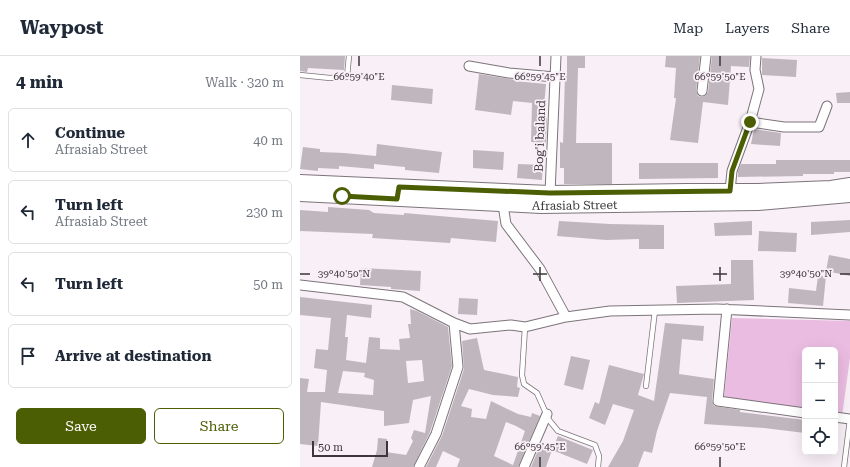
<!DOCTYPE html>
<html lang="en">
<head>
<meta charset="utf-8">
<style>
	body { margin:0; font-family:"Roboto Serif",serif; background:#f6f6f7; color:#1f2937 }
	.controls { position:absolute; right:12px; bottom:12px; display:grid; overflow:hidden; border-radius:6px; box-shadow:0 4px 16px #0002 }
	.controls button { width:36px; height:36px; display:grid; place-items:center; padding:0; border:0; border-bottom:1px solid #e0e1e3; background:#fff; color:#1f2937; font:20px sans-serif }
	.scale { position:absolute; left:12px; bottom:10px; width:76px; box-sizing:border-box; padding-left:4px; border:2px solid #3b373a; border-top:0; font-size:11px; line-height:14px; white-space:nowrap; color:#3b373a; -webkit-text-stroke:3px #f9eff7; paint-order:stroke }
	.stop { position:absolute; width:12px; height:12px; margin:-9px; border:3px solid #4b5e04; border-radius:50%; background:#fff }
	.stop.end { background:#4b5e04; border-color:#fff; box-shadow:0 1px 4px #0008 }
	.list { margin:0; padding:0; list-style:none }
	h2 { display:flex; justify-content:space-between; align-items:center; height:52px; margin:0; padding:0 16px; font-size:17px }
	h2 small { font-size:13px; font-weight:400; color:#747a83 }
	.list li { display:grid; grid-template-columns:26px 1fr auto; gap:12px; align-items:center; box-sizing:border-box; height:64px; margin:0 8px 8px; padding:0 8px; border:1px solid #e0e1e3; border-radius:6px }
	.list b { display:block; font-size:15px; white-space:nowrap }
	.list p { margin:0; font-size:13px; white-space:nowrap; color:#747a83 }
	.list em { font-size:13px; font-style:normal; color:#747a83 }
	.actions { display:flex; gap:8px; padding:12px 16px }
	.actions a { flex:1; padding:9px 0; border:1px solid #4b5e04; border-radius:6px; text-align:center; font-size:14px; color:#4b5e04 }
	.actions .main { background:#4b5e04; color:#fff }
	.icon { flex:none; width:22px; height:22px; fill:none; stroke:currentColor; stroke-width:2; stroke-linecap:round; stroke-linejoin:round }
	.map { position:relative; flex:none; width:550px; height:411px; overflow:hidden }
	header { display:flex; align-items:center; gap:24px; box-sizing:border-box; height:56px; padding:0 20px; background:#fff; border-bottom:1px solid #e0e1e3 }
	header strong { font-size:19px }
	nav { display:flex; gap:22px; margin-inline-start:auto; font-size:14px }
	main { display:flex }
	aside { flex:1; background:#fff }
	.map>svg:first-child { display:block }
</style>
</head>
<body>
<header>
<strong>Waypost</strong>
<nav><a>Map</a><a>Layers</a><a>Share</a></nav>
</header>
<main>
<aside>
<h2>4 min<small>Walk · 320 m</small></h2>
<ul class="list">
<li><svg class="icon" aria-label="ahead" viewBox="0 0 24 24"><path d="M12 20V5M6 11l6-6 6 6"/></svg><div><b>Continue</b><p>Afrasiab Street</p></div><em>40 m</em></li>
<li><svg class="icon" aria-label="left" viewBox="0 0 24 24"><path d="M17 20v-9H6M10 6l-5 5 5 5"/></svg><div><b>Turn left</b><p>Afrasiab Street</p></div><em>230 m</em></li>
<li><svg class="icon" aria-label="left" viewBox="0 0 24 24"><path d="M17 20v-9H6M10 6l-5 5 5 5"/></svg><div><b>Turn left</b></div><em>50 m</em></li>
<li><svg class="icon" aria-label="arrive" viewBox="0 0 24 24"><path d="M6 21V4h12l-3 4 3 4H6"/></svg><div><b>Arrive at destination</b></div></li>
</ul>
<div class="actions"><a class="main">Save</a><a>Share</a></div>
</aside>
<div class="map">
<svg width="550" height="411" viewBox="0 0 550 411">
	<rect width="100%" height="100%" fill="#f9eff7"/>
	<!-- green -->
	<path fill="#eabce1" d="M432 262 550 265V302L542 360 535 359V294H505V354L424 343Z"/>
	<!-- building -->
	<path fill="#c0b7be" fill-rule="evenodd" d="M0 0H45L44 14 8 12 7 16 0 15Z
		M267 0H285V12H278L276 87H312V128H264V112H260V86L263 87 265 20H267Z
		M366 0H400L396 35 398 40 402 41 405 40 408 36 412 0H450L449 11 431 10 428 49 403 46 398 87 370 84 376 42H374L376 12 365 11Z
		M462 2 497 4 496 21 462 19Z
		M179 18 216 24 215 25 246 28 243 62H247L246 87 231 86 232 47 213 45 211 59 175 54Z
		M92 29 133 33 132 48 91 44Z
		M550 36V47H537L536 37Z
		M454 73 481 77 480 90 451 88Z
		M77 88 142 96 139 117 105 114V111L74 108V113L39 110V113L18 112V115L0 113 3 91 20 93V96L44 97 76 100Z
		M173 94 204 96 203 114 173 112Z
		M476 104H550V116H534V118H503V120L438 121V115L441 108H476Z
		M339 107H418V122L339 123Z
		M218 108 243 109 242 124 217 122Z
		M28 151 69 154 74 157 104 159V157L198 165 196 186 151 182 150 187 72 182 73 178 0 175V154L28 156Z
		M550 164V176L511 179V166Z
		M259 165 310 168 364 169V193H339V183L306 184 257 180Z
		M452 165V179L415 180 414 167Z
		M459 175 497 177 496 196 458 195Z
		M529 199 550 203V220L526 215Z
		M431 204H453L454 244 377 247 376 230 431 228Z
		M61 212 121 215 120 235 91 233V231L60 229Z
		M518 220H526L523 250 488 247 489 232 516 235Z
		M0 241 72 249 71 262 47 259 45 281H48L46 304 66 307 69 281 80 282V293L100 294 99 283 110 282 108 268H111L110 253 117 255 148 271 152 310 130 376 113 411H72L77 394 78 382 87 383 86 396 106 399 113 385 111 382 114 374 125 377 131 340 113 344 109 367 84 370V355L21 346 18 390 0 388V322L9 323 7 336H25L27 314 14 312 16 293 28 294 31 262 0 259ZM122 304 124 325 108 327 106 305ZM43 315 65 317 64 321 74 324 73 339 38 337Z
		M159 242 178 243 177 259 158 258Z
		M365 267 404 270 403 285 382 283 379 318 414 323 412 344 414 350 440 354V356L505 364V377L464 372 404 368 407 341 370 337 357 375 352 397 344 395 338 411H308L323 385 334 354 313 348 305 369 289 362 295 346 299 348 309 309 344 318 338 339 354 345Z
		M177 282 184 314 218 321 217 331 220 332 218 341 193 339 169 333 161 350 172 353 171 361 186 363 191 345 218 358 231 361 232 357 240 360 218 411H157L160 403 143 395 136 411H126L142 380 164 313 162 285ZM206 366 216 370 225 375 213 409 194 400Z
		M271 300 290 304 283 334 264 329Z
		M258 380 293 394 287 408 252 394 246 411H231L241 387 253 392Z"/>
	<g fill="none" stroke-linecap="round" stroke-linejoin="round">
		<defs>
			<path id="service" d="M0 19 30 22 47 21 49 0
				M225 271 222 319 224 328 237 337 249 364 258 375 295 389 299 400 298 411
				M346 330 355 254
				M544 411 550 363"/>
			<path id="minor" d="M456 0 455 14 459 33 450 66 484 71H519L527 50
				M169 10 209 17 255 21
				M402 35 406 0
				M430 135 432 115 450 66
				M250 137 256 0
				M203 149 206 168 240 213 266 261
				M0 229 103 241 154 267 170 273 211 269 225 271 266 261 310 255 417 253 550 259
				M427 253 418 345 505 357
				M535 361 550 363
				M119 411 136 378 158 311 154 267
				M224 411 247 358"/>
			<g id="primary">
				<path d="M0 126 250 137 387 135H457L531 132 550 129"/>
				<path id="s1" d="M0 138 241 150 458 147 550 139"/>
			</g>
		</defs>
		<!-- service casing -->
		<use href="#service" stroke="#7c747a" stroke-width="6"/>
		<!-- minor casing -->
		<use href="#minor" stroke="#7c747a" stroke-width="11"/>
		<!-- primary casing -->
		<use href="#primary" stroke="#7c747a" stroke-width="16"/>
		<!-- service -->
		<use href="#service" stroke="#fff" stroke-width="4.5"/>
		<!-- minor -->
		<use href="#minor" stroke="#fff" stroke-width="9"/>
		<!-- primary -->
		<use href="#primary" stroke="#fff" stroke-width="14"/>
	</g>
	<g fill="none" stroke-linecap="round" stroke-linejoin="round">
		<!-- route -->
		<path stroke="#4b5e04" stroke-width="5" d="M42 140 97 143 99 131 250 137 430 135 432 115 450 66"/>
	</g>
	<!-- ticks -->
	<path fill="none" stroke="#3b373a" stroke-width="1.5" d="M59 0V10M240 0V10M420 0V10M240 211V225M420 211V225M0 218H10M233 218H247M413 218H427M540 218H550M240 401V411M420 401V411"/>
	<g text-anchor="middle" stroke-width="3.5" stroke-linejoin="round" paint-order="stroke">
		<!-- street labels -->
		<g font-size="12" fill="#3b373a" stroke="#f9eff7">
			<text transform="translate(240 80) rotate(-88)" y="4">Bog'i baland</text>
			<text dy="4" stroke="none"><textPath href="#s1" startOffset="275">Afrasiab Street</textPath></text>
		</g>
	</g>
	<g font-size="10" text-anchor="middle" fill="#3b373a" stroke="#f9eff7" stroke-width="3.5" stroke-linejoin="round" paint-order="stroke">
		<text x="59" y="24">66°59'40"E</text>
		<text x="240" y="24">66°59'45"E</text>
		<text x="420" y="24">66°59'50"E</text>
		<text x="44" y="221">39°40'50"N</text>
		<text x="506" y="221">39°40'50"N</text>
		<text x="240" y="394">66°59'45"E</text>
		<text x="420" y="394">66°59'50"E</text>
	</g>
</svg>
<div class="controls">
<button>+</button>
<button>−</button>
<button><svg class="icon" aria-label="locate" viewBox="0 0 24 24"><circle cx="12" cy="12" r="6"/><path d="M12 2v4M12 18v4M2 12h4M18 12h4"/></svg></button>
</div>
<div class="scale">50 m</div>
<div class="stop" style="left:42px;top:140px"></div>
<div class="stop end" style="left:450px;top:66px"></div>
</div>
</main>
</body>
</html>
